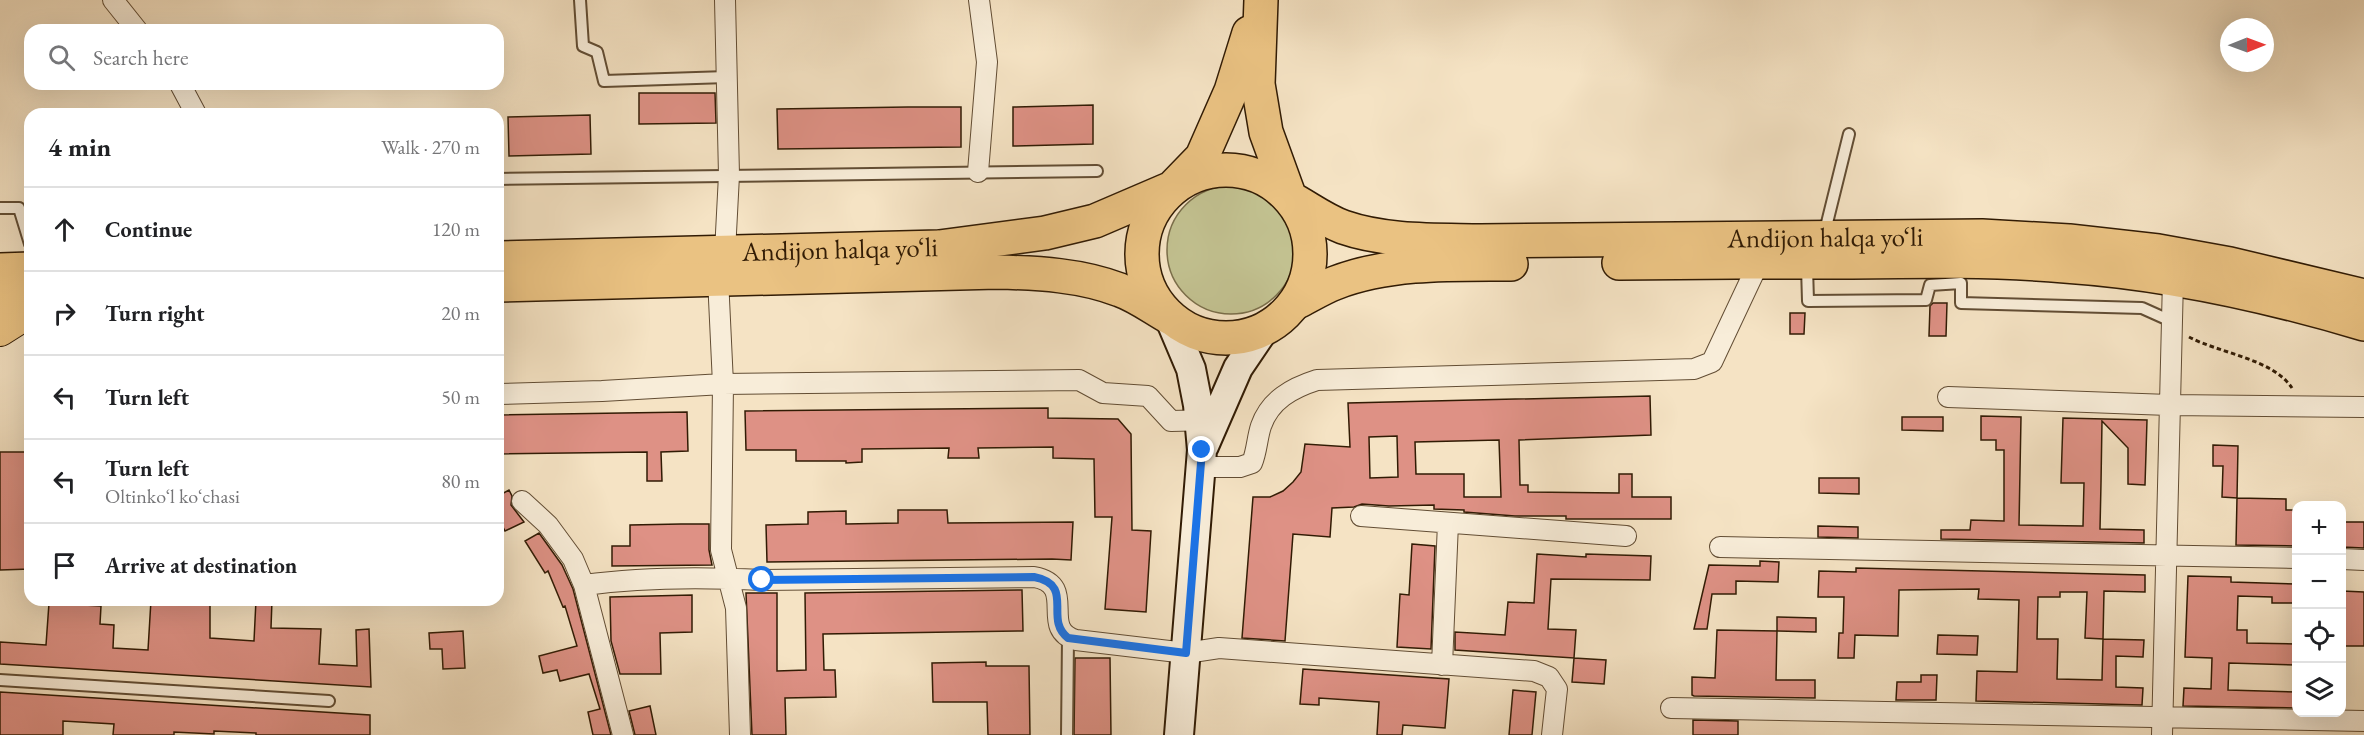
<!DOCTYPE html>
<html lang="en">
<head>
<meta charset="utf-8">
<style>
	body { margin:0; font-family:"EB Garamond",serif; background:#f6f6f6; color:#202124 }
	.controls { position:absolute; right:18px; bottom:18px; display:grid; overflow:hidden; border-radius:12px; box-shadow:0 6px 24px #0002 }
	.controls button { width:54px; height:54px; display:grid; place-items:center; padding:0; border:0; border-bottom:2px solid #e0e0e0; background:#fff; color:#202124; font:30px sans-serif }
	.compass { position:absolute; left:2220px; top:18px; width:54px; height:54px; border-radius:50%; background:#fff; box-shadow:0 6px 24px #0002; rotate:89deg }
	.stop { position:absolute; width:18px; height:18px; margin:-14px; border:4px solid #1a73e8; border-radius:50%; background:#fff }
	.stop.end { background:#1a73e8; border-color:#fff; box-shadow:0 2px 6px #0008 }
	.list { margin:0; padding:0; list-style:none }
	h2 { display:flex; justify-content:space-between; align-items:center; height:78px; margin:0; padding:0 24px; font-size:26px }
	h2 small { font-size:20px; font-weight:400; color:#757577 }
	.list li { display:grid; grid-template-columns:39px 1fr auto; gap:18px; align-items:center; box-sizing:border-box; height:84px; padding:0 24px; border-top:2px solid #e0e0e0 }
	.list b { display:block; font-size:22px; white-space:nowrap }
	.list p { margin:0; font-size:20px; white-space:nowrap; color:#757577 }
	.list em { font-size:20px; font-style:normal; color:#757577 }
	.icon { flex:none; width:33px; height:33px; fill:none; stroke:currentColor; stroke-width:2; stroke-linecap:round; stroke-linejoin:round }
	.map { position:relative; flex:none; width:2364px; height:735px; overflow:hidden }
	.search { position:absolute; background:#fff; box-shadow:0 6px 24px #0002; left:24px; top:24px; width:480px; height:66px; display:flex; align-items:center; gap:15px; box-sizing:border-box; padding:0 21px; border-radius:18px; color:#757577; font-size:22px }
	.panel { position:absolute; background:#fff; box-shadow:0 6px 24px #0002; left:24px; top:108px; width:480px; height:498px; border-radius:18px }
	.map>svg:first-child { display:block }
</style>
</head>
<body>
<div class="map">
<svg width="2364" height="735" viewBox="0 0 2364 735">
	<rect width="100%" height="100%" fill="#f5e3c4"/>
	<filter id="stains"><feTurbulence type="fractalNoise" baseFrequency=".00333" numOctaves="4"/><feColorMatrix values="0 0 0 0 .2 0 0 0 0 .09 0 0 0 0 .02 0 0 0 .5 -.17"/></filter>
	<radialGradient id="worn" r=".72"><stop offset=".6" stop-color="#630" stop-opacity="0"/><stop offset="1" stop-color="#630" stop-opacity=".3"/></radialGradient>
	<!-- green -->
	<path fill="#c2c190" stroke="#7a6e4a" stroke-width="1.5" d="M1167 250a64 64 0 1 1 128 0a64 64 0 1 1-128 0Z"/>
	<!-- building -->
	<path fill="#de9185" stroke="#311b04" stroke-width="1.5" fill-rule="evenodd" d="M639 93H715L716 123 639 124Z
		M1093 105V144L1013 146V107Z
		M908 107H961V147L778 149 777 109Z
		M590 115 591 154 509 156 508 117Z
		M1933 303H1947L1946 336H1929L1930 306Z
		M1790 313H1805L1804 334H1790Z
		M1650 396 1651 435 1519 440 1520 485H1528V492L1619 493V474H1632V497H1671V519H1566V516H1515L1464 512V510L1434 509V505L1389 506 1362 504 1354 507 1332 508 1330 537 1293 534 1285 641 1242 638 1253 497H1270L1283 491 1293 482 1301 472 1305 444 1350 447 1348 403ZM1397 436 1398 477 1370 478 1369 437ZM1499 440 1501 497H1464V474H1416L1415 442Z
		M1048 408V418L1118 419 1131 434 1132 530 1151 531 1146 612 1105 609 1112 517H1095L1094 459 1053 458V447L978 448 979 458H948L949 448 862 449V462L846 463V461H796V450H746L745 411Z
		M687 412 688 451 661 452 662 481H647V452L498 454V415Z
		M1981 416 2021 417 2019 525 2083 526 2084 483H2061L2063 418 2147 420 2145 485 2128 484V448L2102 421 2101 483 2100 529 2144 530V543L1941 539V530H1970L1971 520 2004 521V450H1996V440H1981Z
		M1902 417H1943V431L1902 430Z
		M2213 445 2238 446 2237 498 2222 497 2223 466H2213Z
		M0 452H30V569L0 570Z
		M1819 478H1859V494L1819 493Z
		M509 490 512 496 511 505 524 522 505 531 498 517V496Z
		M2237 498 2286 499V510H2296V546L2236 545Z
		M898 510H947L948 523 1073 522 1071 560 1052 559 767 562 766 525 808 524V512L846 511V524L898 523Z
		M2342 522H2364V548L2342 547Z
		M681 524H709V550L712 565 612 566V546H630V525Z
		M1818 526 1858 527V538L1818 537Z
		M539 533 562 565 573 589 611 735H593L588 712 600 709 589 674 560 681 557 670 543 673 539 656 577 646 565 606 563 607 548 571 545 573 525 541Z
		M1412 544 1435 546 1431 649 1397 647 1400 594 1409 595Z
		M1537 554 1586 557V554L1651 556 1650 580 1551 579 1548 629 1576 630 1574 658 1455 650V632L1505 635 1508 602 1534 603Z
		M1760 561 1779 562 1778 582 1736 581V594H1712L1707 629H1694L1709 565 1760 566Z
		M1856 568 2145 575V592L2104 591 2103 639 2144 640 2143 657 2116 656V687L2143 688 2142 705 1976 701 1977 671 2017 672 2019 600 1978 599 1979 589 1899 590 1898 636 1855 635 1854 658H1838L1839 633H1843L1844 597H1818L1819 571 1856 572ZM2060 592H2087L2085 638 2103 639 2102 680 2057 679 2058 639H2037L2038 597H2060Z
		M2188 576 2231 577V582L2296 584V603H2272V597L2238 596 2237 630H2247V643L2296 644V665L2229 663 2228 690 2296 692V708L2183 706 2184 688 2211 689 2212 658 2185 657Z
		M1022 590 1023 631 823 634 824 670H835L836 697 785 698 786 735H752L746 593H777V671L806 670 805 593Z
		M2342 591 2364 592V646H2342Z
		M692 595V632L660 633 661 674H620L611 641 610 597Z
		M151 600H210V638L254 641 256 600H272L271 628 321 629 319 664 357 666 356 630 369 629 371 687 0 664V642L46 645 49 603 101 606 100 624 114 625 113 648 148 650Z
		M1777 617 1816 618V632L1777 631Z
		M1717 630 1777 631 1776 680H1815V698L1694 696 1692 695V677L1715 678Z
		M463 631 465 668 443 669 442 649H430L429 633Z
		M1938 635 1978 636 1977 655 1937 654Z
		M1075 658H1110L1111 735H1074Z
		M1574 658 1606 660 1604 684 1572 682Z
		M986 662V666H1029L1030 735H988L987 702H933L932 663Z
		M1303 669 1449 679 1445 728 1403 725 1402 735H1377L1379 702 1319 698V705L1300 704Z
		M1921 675H1937L1936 700H1896L1897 682H1921Z
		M1513 690 1536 692 1532 735H1509Z
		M0 692 370 715V735H256V733L214 731V734L174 732V735H113L114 724 63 721V735H0Z
		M650 706 656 735H635L629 711Z
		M1693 720 1738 721V735H1693Z"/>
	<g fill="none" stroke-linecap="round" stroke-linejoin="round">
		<defs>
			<path id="lane" d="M580 0 583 46 597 52 604 81 727 77
				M498 179 1097 171
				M0 208H19L30 244
				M1824 235 1849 134
				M1807 267 1808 301 1926 300 1930 285 1961 283V303L2142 308 2171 321
				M0 680 329 701
				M1067 735 1068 638"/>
			<path id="street" d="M113 0 137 30
				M180 84 196 114
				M978 172 987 62 979 0
				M725 252 729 175 725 0
				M718 278 723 384 721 550 736 608 740 735
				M498 394 602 391 723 384 1079 380 1103 393 1148 396 1171 421 1212 420
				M1948 397 2169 405 2364 407
				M1200 467H1240L1252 463C1257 451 1257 438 1261 426 1270 400 1292 388 1317 380L1694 369 1712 362 1759 262
				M522 501 548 525 573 559 584 585 623 735
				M1361 516 1626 536
				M1720 547 2296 558
				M2342 559 2364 560
				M584 585C642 577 704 577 762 580L1034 577C1079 585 1038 629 1076 640L1186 653 1219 648 1534 671 1549 677 1557 689 1552 735
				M1442 665 1448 523
				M1671 708 2364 721
				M2162 735 2173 279"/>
			<path id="secondary" d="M1169 317 1191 369 1198 405 1202 450 1179 735
				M1204 446 1238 368 1263 331"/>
			<path id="primary" d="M0 330 30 311"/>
			<g id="highway">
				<path id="s1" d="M1261 0 1258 84 1266 132 1290 198C1307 207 1324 220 1343 227 1386 242 1436 240 1481 241L1982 236 2069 241 2158 251 2230 264 2364 296"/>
				<circle cx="1226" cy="254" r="84"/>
				<path id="s2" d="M498 258 939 247 1045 233 1095 221 1172 188 1202 157 1231 91 1249 33"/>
				<path d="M1619 263C1697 262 1774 262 1852 262 1923 261 1994 260 2065 266 2167 273 2267 295 2364 324"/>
				<path d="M0 270 30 269"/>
				<path d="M498 285 997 272C1039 273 1081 275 1120 290 1137 296 1153 308 1169 317"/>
				<path d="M0 297 30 296"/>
				<path d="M1297 302C1309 296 1322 288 1335 283 1389 262 1453 264 1511 264"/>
			</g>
		</defs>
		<!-- lane casing -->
		<use href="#lane" stroke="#624d34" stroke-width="14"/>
		<!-- street casing -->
		<use href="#street" stroke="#624d34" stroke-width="22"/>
		<!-- secondary casing -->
		<use href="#secondary" stroke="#311b04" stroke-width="32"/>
		<!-- primary casing -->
		<use href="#primary" stroke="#311b04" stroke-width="34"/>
		<!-- highway casing -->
		<use href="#highway" stroke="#311b04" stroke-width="36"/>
		<!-- path -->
		<path stroke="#311b04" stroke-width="3" stroke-dasharray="4.5 3" stroke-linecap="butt" d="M2189 337C2219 353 2273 359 2292 388"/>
		<!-- lane -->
		<use href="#lane" stroke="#f8edd9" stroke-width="10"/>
		<!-- street -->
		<use href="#street" stroke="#f8edd9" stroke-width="20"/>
		<!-- secondary -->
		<use href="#secondary" stroke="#f8edd9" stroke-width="28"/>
		<!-- primary -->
		<use href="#primary" stroke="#eac282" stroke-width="32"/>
		<!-- highway -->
		<use href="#highway" stroke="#eac282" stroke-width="33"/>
	</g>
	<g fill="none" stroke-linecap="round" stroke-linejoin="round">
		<!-- route -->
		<path stroke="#1a73e8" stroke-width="8" d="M762 580 1034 577C1076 585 1043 619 1068 638L1186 653 1202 450"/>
	</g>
	<g text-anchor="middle" stroke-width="4.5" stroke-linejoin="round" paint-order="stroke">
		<!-- street labels -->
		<g font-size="27" fill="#311b04" stroke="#f8edd9">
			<text dy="9" stroke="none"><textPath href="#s1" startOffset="747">Andijon halqa yo‘li</textPath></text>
			<text dy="9" stroke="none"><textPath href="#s2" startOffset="342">Andijon halqa yo‘li</textPath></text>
		</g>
	</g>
	<rect width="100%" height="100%" filter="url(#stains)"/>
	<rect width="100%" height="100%" fill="url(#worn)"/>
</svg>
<div class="controls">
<button>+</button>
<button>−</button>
<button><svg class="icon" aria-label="locate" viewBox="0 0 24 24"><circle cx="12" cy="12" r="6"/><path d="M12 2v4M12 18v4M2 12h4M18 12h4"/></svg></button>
<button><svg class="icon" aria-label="layers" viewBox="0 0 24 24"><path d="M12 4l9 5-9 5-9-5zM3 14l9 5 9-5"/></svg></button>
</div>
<svg class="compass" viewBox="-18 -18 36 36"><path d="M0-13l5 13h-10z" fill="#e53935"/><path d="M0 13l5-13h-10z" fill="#757577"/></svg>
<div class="stop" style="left:762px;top:580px"></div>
<div class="stop end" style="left:1202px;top:450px"></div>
<div class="search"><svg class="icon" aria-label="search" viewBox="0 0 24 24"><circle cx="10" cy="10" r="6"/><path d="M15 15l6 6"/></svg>Search here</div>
<section class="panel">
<h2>4 min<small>Walk · 270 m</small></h2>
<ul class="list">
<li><svg class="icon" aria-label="ahead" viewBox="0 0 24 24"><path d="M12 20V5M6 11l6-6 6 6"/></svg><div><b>Continue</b></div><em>120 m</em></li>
<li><svg class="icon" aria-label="right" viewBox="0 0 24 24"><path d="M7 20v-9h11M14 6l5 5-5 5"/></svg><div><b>Turn right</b></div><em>20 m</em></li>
<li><svg class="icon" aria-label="left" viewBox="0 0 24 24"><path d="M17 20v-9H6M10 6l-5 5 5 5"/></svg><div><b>Turn left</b></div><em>50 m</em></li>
<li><svg class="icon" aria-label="left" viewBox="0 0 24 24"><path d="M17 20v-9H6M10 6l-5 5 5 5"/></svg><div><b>Turn left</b><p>Oltinkoʻl koʻchasi</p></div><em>80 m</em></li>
<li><svg class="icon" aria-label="arrive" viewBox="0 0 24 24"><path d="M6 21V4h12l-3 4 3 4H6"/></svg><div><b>Arrive at destination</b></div></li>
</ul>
</section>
</div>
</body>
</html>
